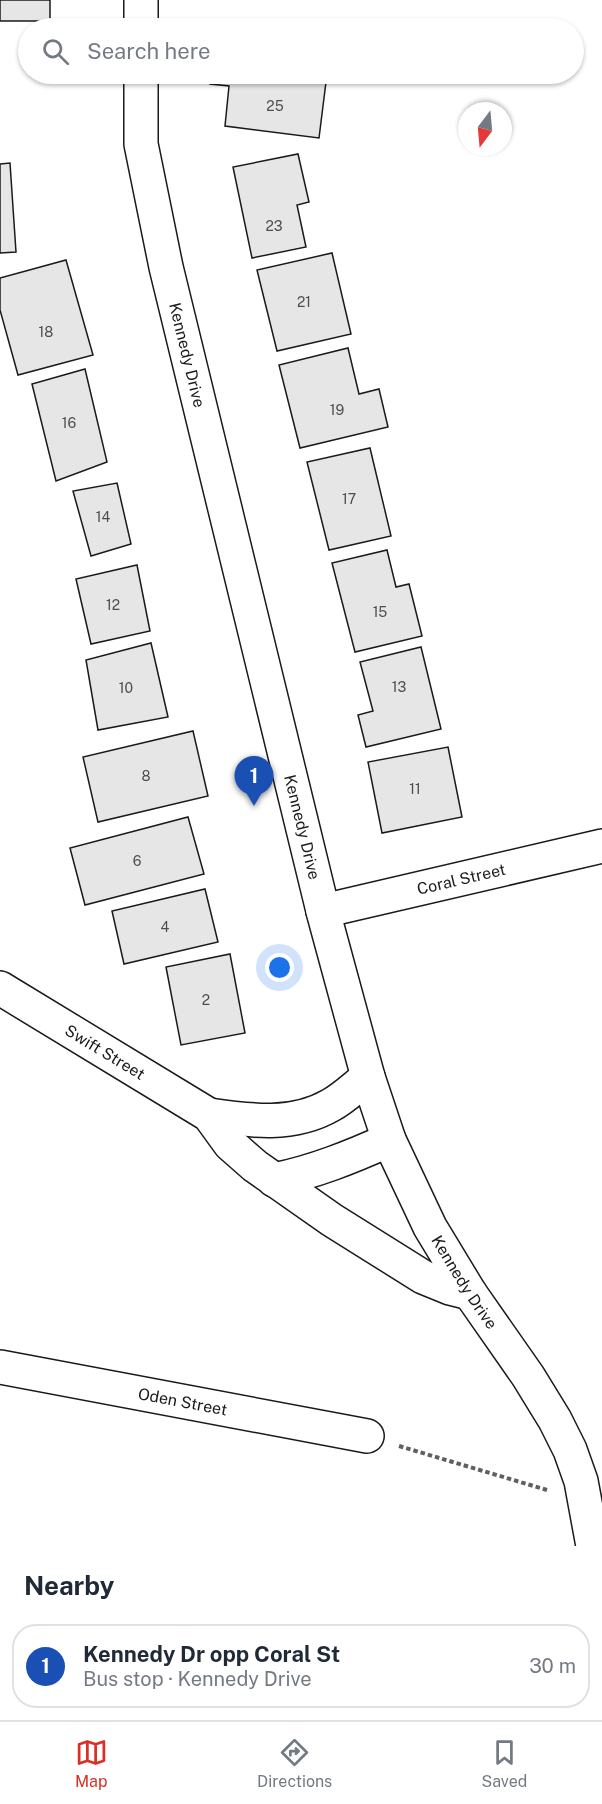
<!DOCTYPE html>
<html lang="en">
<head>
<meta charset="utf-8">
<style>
	body { margin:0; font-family:"Public Sans",sans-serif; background:#f6f6f7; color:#1f2937 }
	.compass { position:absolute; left:458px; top:102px; width:54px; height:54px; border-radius:50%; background:#fff; box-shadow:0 2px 4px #0004; rotate:196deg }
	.you { position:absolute; left:280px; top:968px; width:21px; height:21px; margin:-15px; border:4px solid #fff; border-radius:50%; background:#1a73e8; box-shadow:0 0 0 9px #1a73e833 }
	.badge { display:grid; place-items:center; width:39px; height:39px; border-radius:50%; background:#d93025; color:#fff; font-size:20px; font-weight:700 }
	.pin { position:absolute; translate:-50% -50px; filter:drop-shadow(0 2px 3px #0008) }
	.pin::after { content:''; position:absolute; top:32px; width:21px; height:18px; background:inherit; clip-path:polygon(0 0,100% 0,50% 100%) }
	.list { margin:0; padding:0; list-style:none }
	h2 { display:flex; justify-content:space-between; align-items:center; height:78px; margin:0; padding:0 24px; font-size:26px }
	h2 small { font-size:20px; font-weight:400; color:#747a83 }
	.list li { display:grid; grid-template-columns:39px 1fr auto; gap:18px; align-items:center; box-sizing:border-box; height:84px; margin:0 12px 12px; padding:0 12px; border:2px solid #e0e1e3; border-radius:24px }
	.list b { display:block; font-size:22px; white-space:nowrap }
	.list p { margin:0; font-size:20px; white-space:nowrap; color:#747a83 }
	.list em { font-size:20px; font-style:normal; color:#747a83 }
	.icon { flex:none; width:33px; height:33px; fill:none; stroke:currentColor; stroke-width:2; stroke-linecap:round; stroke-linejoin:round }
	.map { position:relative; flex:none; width:602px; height:1546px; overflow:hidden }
	.search { position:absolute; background:#fff; box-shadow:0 2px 4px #0004; left:18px; right:18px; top:18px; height:66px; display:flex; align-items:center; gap:15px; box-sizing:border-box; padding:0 21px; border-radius:33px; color:#747a83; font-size:22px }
	.sheet { height:174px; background:#fff }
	nav { display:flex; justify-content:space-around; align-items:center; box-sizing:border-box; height:84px; border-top:2px solid #e0e1e3; background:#fff; font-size:16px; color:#747a83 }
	nav a { display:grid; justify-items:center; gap:3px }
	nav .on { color:#d93025 }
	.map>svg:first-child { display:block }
</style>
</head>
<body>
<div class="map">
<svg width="602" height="1546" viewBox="0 0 602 1546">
	<rect width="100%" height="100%" fill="#fff"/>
	<!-- building -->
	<path fill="#e6e6e6" stroke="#1a1a1a" stroke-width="1.5" d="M0 0H50V21H0Z
		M211 74H327L319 138 225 126 229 86 210 84Z
		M298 154 309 202 297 205 306 247 252 258 233 167Z
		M10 163 16 252 0 253V164Z
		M332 253 351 334 277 351 257 270Z
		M66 260 93 355 18 375 0 310V278Z
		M348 348 359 394 379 389 388 427 300 448 279 365Z
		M85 369 107 462 56 481 32 384Z
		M370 448 391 536 329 550 307 462Z
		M117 483 131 544 91 556 73 491Z
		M387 550 396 587 409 584 422 636 355 652 332 563Z
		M137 565 150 631 91 644 76 579Z
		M151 643 168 717 98 730 86 660Z
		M421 647 441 729 366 747 358 715 373 711 360 662Z
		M193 731 208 796 98 822 83 757Z
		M448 747 462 817 382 833 368 762Z
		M188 817 204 874 85 905 70 848Z
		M205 889 218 942 124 964 112 911Z
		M230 954 245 1033 181 1045 166 967Z"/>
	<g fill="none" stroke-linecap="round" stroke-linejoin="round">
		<defs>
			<g id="street">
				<path id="s1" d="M323 911 602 846"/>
				<path id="s2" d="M0 1367 367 1436"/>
			</g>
			<g id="secondary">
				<path d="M141 0V28"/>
				<path id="s3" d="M141 74V144L166 267 324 915 368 1077 389 1140 430 1227 470 1293 528 1376 555 1420 570 1450 581 1481 593 1546"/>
				<path id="s4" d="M0 988 209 1115 230 1144 255 1166 332 1220 423 1277 450 1288 470 1293"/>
				<path d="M209 1115C251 1121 293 1127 331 1105 344 1098 356 1086 368 1077"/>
				<path d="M274 1180C314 1172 351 1157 389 1140"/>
			</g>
		</defs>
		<!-- street casing -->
		<use href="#street" stroke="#1a1a1a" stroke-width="36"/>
		<!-- secondary casing -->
		<use href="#secondary" stroke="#1a1a1a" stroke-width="36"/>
		<!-- path -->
		<path stroke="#5f5f5f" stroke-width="4" stroke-dasharray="4.5 3" stroke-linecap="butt" d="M399 1446 547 1490"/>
		<!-- street -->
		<use href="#street" stroke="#fff" stroke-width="33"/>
		<!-- secondary -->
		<use href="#secondary" stroke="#fff" stroke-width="33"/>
	</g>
	<g text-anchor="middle" stroke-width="4.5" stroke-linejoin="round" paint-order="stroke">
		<!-- number labels -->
		<g font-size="14" fill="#4d4d4d">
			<text x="275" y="111">25</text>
			<text x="274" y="231">23</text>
			<text x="304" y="307">21</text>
			<text x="46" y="337">18</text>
			<text x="337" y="415">19</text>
			<text x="69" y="428">16</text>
			<text x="349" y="504">17</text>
			<text x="103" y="522">14</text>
			<text x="113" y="610">12</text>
			<text x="380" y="617">15</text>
			<text x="399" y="692">13</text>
			<text x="126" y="693">10</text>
			<text x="146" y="781">8</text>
			<text x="415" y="794">11</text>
			<text x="137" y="866">6</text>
			<text x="165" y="932">4</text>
			<text x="206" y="1005">2</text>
		</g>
		<!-- street labels -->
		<g font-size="16" fill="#1a1a1a" stroke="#fff">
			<text dy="6" stroke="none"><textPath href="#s3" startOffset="286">Kennedy Drive</textPath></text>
			<text dy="6" stroke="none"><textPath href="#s3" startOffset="772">Kennedy Drive</textPath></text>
			<text dy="6" stroke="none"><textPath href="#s1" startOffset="142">Coral Street</textPath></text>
			<text dy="6" stroke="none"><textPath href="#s4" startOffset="123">Swift Street</textPath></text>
			<text dy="6" stroke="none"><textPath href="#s3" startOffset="1258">Kennedy Drive</textPath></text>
			<text dy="6" stroke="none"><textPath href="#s2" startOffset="186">Oden Street</textPath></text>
		</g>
	</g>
</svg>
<svg class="compass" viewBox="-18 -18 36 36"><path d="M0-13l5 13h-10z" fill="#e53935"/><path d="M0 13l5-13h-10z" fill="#747a83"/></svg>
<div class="you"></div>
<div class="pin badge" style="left:254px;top:806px;background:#1a4fb4">1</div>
<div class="search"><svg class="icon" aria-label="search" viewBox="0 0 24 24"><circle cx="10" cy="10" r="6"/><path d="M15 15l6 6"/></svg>Search here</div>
</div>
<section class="sheet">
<h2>Nearby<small></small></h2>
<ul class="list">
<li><span class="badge" style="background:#1a4fb4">1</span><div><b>Kennedy Dr opp Coral St</b><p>Bus stop · Kennedy Drive</p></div><em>30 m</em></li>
</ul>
</section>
<nav>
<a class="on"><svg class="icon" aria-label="map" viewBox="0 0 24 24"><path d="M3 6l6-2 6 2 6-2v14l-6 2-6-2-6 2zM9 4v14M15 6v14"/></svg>Map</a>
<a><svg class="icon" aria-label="directions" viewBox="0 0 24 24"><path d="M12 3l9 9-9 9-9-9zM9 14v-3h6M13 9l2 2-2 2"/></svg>Directions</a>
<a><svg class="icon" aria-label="saved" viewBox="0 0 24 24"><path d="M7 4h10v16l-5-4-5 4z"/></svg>Saved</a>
</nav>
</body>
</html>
